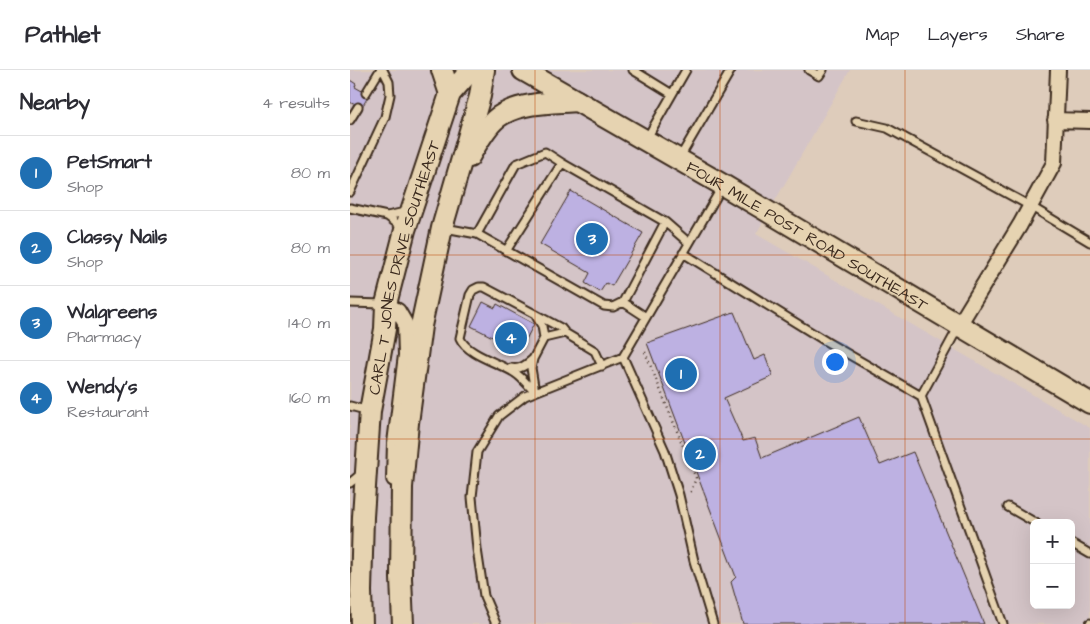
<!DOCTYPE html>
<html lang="en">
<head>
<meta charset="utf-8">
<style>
	body { margin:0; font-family:"Architects Daughter",sans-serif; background:#f7f7f7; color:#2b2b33 }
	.controls { position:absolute; right:15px; bottom:15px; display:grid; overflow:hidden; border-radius:8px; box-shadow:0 5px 20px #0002 }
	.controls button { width:45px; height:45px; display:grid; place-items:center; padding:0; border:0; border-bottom:1px solid #e1e1e2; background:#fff; color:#2b2b33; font:25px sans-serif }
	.you { position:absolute; left:484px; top:291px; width:18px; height:18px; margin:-12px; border:4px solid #fff; border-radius:50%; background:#1a73e8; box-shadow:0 0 0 8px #1a73e833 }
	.badge { display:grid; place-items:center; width:32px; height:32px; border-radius:50%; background:#1f6fb2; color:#fff; font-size:16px; font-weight:700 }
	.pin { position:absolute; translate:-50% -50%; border:2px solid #fff; box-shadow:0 1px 5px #0006 }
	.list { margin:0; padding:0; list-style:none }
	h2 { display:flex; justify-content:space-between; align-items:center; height:65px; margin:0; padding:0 20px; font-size:21px }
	h2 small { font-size:16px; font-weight:400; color:#7c7c81 }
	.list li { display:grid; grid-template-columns:32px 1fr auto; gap:15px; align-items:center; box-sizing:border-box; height:75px; padding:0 20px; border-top:1px solid #e1e1e2 }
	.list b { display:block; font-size:19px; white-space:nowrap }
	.list p { margin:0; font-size:16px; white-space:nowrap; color:#7c7c81 }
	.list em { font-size:16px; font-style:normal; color:#7c7c81 }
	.map { position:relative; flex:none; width:740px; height:554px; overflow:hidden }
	header { display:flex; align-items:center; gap:30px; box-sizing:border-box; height:70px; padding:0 25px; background:#fff; border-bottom:1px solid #e1e1e2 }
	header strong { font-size:24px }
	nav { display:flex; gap:28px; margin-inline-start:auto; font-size:18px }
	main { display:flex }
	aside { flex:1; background:#fff }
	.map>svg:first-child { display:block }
</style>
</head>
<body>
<header>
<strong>Pathlet</strong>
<nav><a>Map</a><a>Layers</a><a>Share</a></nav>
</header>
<main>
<aside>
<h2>Nearby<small>4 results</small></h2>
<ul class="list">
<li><span class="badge">1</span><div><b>PetSmart</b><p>Shop</p></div><em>80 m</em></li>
<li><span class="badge">2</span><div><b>Classy Nails</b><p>Shop</p></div><em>80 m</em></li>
<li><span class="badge">3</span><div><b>Walgreens</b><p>Pharmacy</p></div><em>140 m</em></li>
<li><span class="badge">4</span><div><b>Wendy's</b><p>Restaurant</p></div><em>160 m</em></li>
</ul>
</aside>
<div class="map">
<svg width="740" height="554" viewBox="0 0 740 554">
	<rect width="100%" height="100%" fill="#deccbb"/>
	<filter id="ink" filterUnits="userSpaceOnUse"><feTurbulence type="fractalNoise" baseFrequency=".02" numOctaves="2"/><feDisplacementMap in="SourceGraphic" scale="10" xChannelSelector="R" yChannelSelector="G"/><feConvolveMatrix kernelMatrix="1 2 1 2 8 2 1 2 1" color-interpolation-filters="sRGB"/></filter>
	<g filter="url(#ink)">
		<!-- built -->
		<path fill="#d4c4c7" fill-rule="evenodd" d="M0 0H500L406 164 740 358V554H0ZM684 453H721V535H684Z"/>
		<!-- building -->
		<path fill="#bdb1e2" stroke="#3b2a1e" d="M0 10 6 14 5 17 19 25 11 39 0 32Z
			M221 121 293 163 262 216 256 213 250 222 235 213 240 203 190 174Z
			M133 232 145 238 147 234 184 254 170 281 121 256Z
			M384 242 404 290 415 285 423 306 374 328 393 371 405 368 412 388 509 347 530 395 563 382 634 554H393L381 512 386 507 297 273Z"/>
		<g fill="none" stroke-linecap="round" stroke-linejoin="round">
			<defs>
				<path id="lane" d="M283 0 322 24
					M459 0 469 6 473 0
					M16 23 30 0
					M0 50 8 37
					M506 51 537 58 680 136 740 172
					M297 68 336 0
					M329 89 381 0
					M0 122 35 47 40 25 39 12 33 0
					M0 138 37 146 54 159
					M37 146 59 141
					M315 152 339 173
					M95 158 127 164 254 236 263 237 273 232 315 152 212 93 156 181
					M127 164 166 94 195 82 212 93
					M333 183 477 272 571 326 653 554
					M129 217H134L211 258 215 263 194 268 183 289 181 298 185 322C178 316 173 308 165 303 150 293 117 285 110 268L120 225 123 220Z
					M273 232 296 247
					M0 233 33 234
					M186 246 192 256 194 268
					M215 263 245 281 252 296
					M273 287 315 381 329 425 344 491 363 554
					M161 298C170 300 176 295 183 289
					M571 326 609 256
					M0 336 19 341
					M0 413 12 403
					M658 437 686 453
					M721 473 740 484
					M146 554 134 526 127 479 122 427 127 382 149 346 175 326 273 287 372 117
					M740 554V553"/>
				<path id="street" d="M705 50 740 51
					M36 234 48 241 55 253 56 285 45 373 44 409
					M609 255 670 155 704 93 708 0"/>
				<g id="secondary">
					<path d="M92 0 100 24"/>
					<path id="s1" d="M173 0 373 115 740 333"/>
					<path d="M119 87C128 72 138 52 153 44 175 32 202 33 227 31"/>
					<path id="s2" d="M12 554 11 521 13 447 20 341 35 259 36 234 55 160 100 24 121 0"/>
					<path d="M53 554 51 508 52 417 58 353 71 256 92 158 130 26 134 0"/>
				</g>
			</defs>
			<!-- lane casing -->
			<use href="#lane" stroke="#3b2a1e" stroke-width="11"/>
			<!-- street casing -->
			<use href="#street" stroke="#3b2a1e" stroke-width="18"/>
			<!-- secondary casing -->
			<use href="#secondary" stroke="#3b2a1e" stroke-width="24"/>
			<!-- path -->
			<path stroke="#3b2a1e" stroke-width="2.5" stroke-dasharray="1 4" stroke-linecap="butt" d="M295 282 346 408 340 424"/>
			<!-- lane -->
			<use href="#lane" stroke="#e6d3b1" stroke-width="7"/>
			<!-- street -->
			<use href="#street" stroke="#e6d3b1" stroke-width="14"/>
			<!-- secondary -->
			<use href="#secondary" stroke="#e6d3b1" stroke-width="20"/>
		</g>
	</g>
	<!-- grid -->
	<path fill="none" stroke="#bd4d10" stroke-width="1" stroke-opacity="0.55" d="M185 0V554M370 0V554M555 0V554M0 185H740M0 369H740"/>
	<g text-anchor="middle" stroke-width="5" stroke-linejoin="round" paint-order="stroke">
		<!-- street labels -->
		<g font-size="16" fill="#3b2a1e" stroke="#e6d3b1">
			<text dy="6" stroke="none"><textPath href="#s1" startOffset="329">FOUR MILE POST ROAD SOUTHEAST</textPath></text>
			<text dy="6" stroke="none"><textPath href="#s2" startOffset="361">CARL T JONES DRIVE SOUTHEAST</textPath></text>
		</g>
	</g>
</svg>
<div class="controls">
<button>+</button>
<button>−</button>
</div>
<div class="you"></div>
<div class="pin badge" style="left:331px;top:304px">1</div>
<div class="pin badge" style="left:350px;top:384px">2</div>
<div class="pin badge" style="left:242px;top:169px">3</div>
<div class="pin badge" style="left:161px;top:268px">4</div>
</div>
</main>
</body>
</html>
